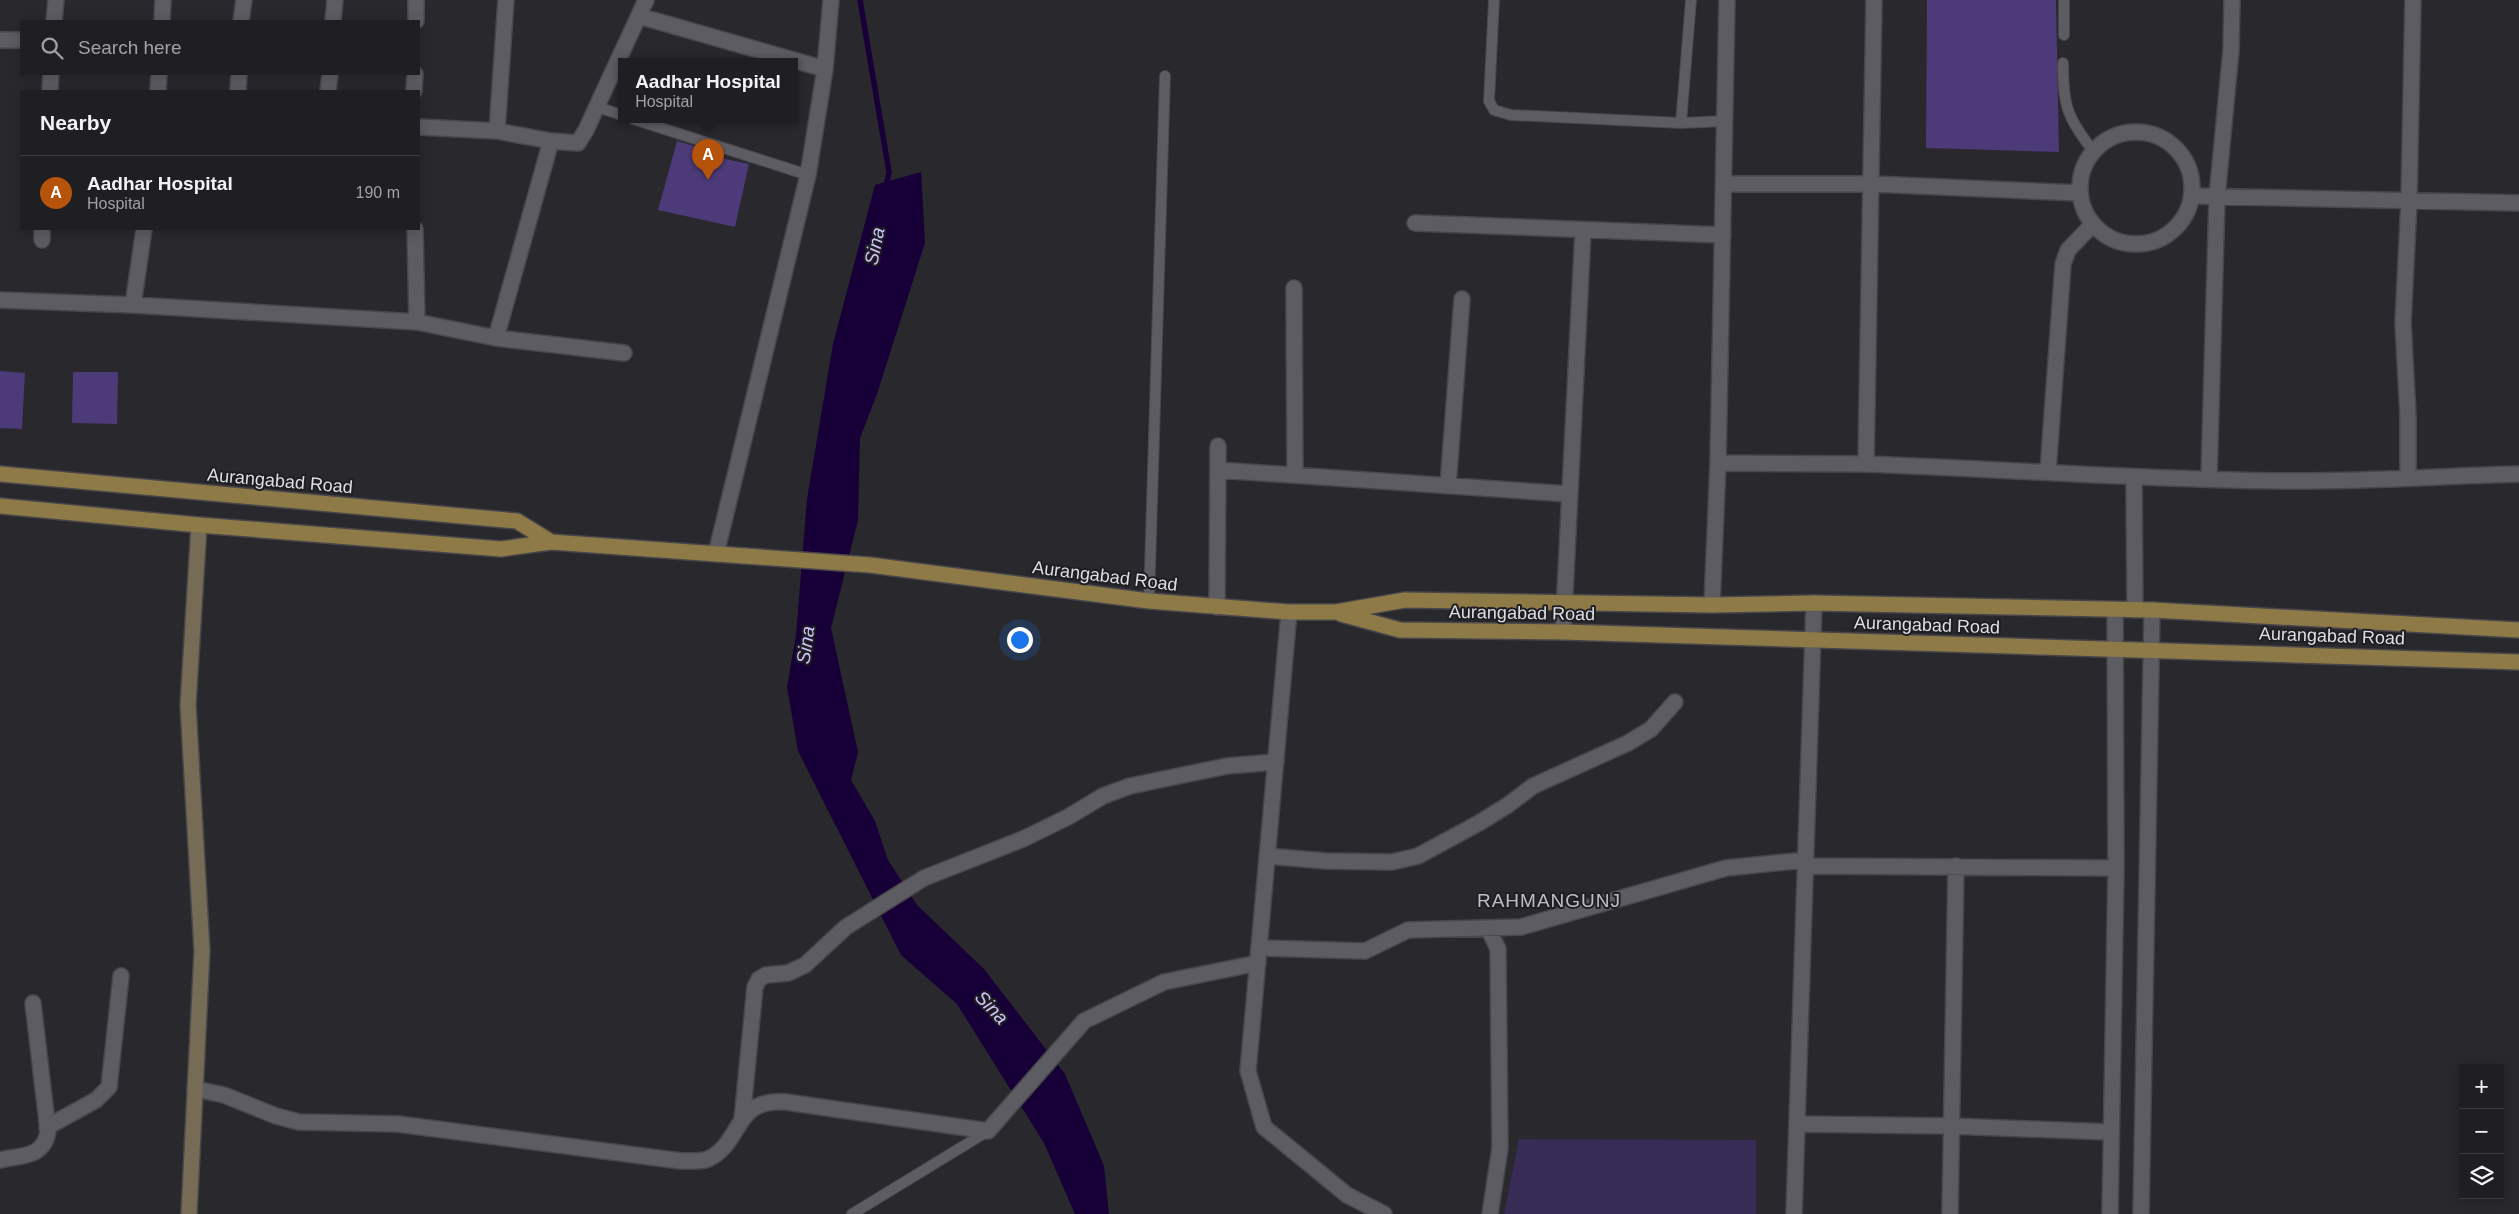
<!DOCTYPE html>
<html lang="en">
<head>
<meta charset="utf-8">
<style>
	body { margin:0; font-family:Helvetica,sans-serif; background:#27272a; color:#f1f3f6 }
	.controls { position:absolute; right:15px; bottom:15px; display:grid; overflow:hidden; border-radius:0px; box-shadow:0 2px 12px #0003 }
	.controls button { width:45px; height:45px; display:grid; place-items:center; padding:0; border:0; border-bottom:1px solid #3c3c40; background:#1f1e22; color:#f1f3f6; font:25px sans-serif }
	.you { position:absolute; left:1019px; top:639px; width:18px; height:18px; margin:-12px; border:4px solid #fff; border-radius:50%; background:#1a73e8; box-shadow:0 0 0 8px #1a73e833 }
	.badge { display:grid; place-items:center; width:32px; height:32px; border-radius:50%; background:#b45309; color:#fff; font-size:16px; font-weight:700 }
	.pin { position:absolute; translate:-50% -41px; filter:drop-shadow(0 1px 2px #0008) }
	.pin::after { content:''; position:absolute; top:26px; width:18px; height:15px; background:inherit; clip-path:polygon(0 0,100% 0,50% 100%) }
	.popup { position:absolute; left:618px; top:58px; width:180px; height:65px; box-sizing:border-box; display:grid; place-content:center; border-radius:0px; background:#1f1e22; filter:drop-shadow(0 1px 4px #0005); font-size:16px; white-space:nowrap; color:#a1a2a5 }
	.popup b { font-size:19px; color:#f1f3f6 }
	.popup::after { content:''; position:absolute; left:50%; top:100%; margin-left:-10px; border:10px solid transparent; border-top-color:#1f1e22 }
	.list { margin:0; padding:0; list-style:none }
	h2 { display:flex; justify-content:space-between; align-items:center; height:65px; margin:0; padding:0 20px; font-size:21px }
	h2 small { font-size:16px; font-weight:400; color:#a1a2a5 }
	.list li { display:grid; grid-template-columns:32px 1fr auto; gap:15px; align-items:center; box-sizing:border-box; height:75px; padding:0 20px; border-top:1px solid #3c3c40 }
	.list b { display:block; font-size:19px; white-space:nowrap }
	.list p { margin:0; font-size:16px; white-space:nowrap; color:#a1a2a5 }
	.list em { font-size:16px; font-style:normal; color:#a1a2a5 }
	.icon { flex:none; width:28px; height:28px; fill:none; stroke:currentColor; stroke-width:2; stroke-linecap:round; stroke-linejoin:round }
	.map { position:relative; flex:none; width:2519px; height:1214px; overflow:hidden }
	.search { position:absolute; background:#1f1e22; box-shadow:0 2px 12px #0003; left:20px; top:20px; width:400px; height:55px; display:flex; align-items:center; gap:12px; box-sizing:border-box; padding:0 18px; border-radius:0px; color:#a1a2a5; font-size:19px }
	.panel { position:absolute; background:#1f1e22; box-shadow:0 2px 12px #0003; left:20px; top:90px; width:400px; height:140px; border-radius:0px }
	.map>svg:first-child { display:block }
</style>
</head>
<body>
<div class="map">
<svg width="2519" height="1214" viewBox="0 0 2519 1214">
	<rect width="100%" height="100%" fill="#29282d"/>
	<!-- green -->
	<path fill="#372c56" d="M1519 1139 1756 1140V1214H1504Z"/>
	<!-- water -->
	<path fill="#160037" d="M921 172 925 243 877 394 860 438 858 520 831 628 858 752 851 780 875 821 888 860 917 905 984 969 1065 1074 1104 1166 1109 1214H1075L1044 1143 957 1004 901 955 798 751 787 687 796 635 807 499 833 344 875 185Z"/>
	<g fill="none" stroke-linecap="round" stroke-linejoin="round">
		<!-- stream -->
		<path stroke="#160037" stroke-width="5.5" d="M860 0 889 172 886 187"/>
	</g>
	<!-- building -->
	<path fill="#4c3a79" d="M1927 0H2056L2059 152 1926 148Z
		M677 141 708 150 707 155 749 164 735 227 658 210Z
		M0 371 25 373 22 429 0 428Z
		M73 372H118L117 424 72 423Z"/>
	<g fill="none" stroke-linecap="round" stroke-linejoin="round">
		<defs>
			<path id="service" d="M1494 0 1489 101 1494 110 1511 115 1681 123 1725 121
				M2064 35V0
				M2063 63C2063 106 2067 117 2093 151
				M597 107 622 115
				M633 119 808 175
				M1681 123 1691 0
				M1149 601 1165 76
				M852 1214 988 1131"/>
			<path id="minor" d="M1874 0 1866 464C2004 469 2143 480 2281 481 2360 482 2440 476 2519 474
				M639 16 825 69
				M54 21 56 0
				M162 21 163 0
				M241 21 244 0
				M333 21 335 0
				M416 21V0
				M0 40H21
				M50 91 51 74
				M158 91 159 74
				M238 91 239 74
				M328 91 330 74
				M414 91 415 74
				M419 127 497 131 551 141 578 143 586 130 646 0
				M497 131 506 0
				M2080 188a56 56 0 1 1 112 0a56 56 0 1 1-112 0Z
				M1724 184H1872L2080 193
				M2192 196 2519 203
				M1415 223 1723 235
				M415 229 417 322
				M42 240V229
				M1294 288 1295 475
				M0 300 133 305 417 322 496 338 624 353
				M133 305 144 229
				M496 338 551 141
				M1718 463 1866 464
				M1218 470 1569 494
				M2048 471 2063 264 2068 250 2093 224
				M2408 477V416L2403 323 2409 201 2413 0
				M2134 478 2135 610
				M2209 479 2217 197 2231 50 2232 0
				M1448 486 1462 299
				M716 554 808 175 825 69 831 0
				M1712 605 1718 463 1727 0
				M1217 607 1218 446
				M1563 632 1583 231
				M1267 856 1326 861 1392 862 1418 856 1479 823 1508 805 1533 786 1628 743 1651 729 1675 702
				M1805 866 2116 868
				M1488 928 1498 949 1500 1148 1490 1214
				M1259 948 1365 951 1408 930 1521 927 1726 868 1805 860
				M195 1089 224 1095 276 1116 299 1122 398 1124 681 1161C689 1161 700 1162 708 1159 744 1142 732 1098 786 1102L988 1131 1084 1021 1164 982 1258 963
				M742 1120 755 987 759 979 766 975 788 973 805 965 846 927 924 878 1023 839 1068 817 1103 796 1130 786 1227 766 1276 762
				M1798 1124 1951 1126 2110 1132
				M47 1127 96 1100 109 1087 121 976
				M0 1160C22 1155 44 1158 48 1131L33 1003
				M1794 1214 1814 603
				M1950 1214 1956 866"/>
			<path id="tertiary" d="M1289 612 1248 1071 1264 1127 1347 1195 1384 1214
				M2110 1214 2116 868 2115 610
				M2141 1214 2152 610"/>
			<path id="secondary" d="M189 1214 202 951 188 705 199 525"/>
			<path id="primary" d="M0 474 517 521 551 542
				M0 506 199 525 501 549 551 542 870 565 1149 601 1289 612H1336L1405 600 1712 605 1814 603 2152 610 2519 630
				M1341 614 1400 630 1563 632 2519 662"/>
		</defs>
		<!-- service casing -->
		<use href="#service" stroke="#47464a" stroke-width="12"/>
		<!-- minor casing -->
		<use href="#minor" stroke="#47464a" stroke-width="18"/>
		<!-- tertiary casing -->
		<use href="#tertiary" stroke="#47464a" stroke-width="18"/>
		<!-- secondary casing -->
		<use href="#secondary" stroke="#47464a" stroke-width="18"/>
		<!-- primary casing -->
		<use href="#primary" stroke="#47464a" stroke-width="18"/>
		<!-- service -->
		<use href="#service" stroke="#5d5c62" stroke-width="10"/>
		<!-- minor -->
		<use href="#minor" stroke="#5d5c62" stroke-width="15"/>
		<!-- tertiary -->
		<use href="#tertiary" stroke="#5d5c62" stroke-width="15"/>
		<!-- secondary -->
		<use href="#secondary" stroke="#766b54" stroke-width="15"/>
		<!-- primary -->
		<use href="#primary" stroke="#8e7a46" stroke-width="15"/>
	</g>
	<g text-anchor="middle" stroke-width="4" stroke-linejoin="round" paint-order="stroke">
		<!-- street labels -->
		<g font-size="18" fill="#dfdee2" stroke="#1f1e23">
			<text transform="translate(280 481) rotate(5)" y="6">Aurangabad Road</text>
			<text transform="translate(1105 576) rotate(7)" y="6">Aurangabad Road</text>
			<text transform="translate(1522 613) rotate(1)" y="6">Aurangabad Road</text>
			<text transform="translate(1927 625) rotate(2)" y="6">Aurangabad Road</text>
			<text transform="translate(2332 636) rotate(2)" y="6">Aurangabad Road</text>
		</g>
		<!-- water labels -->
		<g font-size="19" font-style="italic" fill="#d0c3fd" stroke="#1f1e23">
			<text transform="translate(874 246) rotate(-78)" y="7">Sina</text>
			<text transform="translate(805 645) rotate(-82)" y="7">Sina</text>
			<text transform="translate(992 1007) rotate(46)" y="7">Sina</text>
		</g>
		<!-- neighbourhood labels -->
		<g font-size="19" letter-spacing="1" fill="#c0bec5" stroke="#1f1e23">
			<text x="1549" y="907">RAHMANGUNJ</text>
		</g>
	</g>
</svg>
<div class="controls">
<button>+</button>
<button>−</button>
<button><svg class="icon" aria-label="layers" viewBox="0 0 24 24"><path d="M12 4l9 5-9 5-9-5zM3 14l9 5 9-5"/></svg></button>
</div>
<div class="you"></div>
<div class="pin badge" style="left:708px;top:180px">A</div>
<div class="popup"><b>Aadhar Hospital</b>Hospital</div>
<div class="search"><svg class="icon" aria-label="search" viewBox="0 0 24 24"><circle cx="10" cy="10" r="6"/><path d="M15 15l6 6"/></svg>Search here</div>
<section class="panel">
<h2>Nearby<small></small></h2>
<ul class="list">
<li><span class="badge">A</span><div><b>Aadhar Hospital</b><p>Hospital</p></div><em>190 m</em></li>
</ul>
</section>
</div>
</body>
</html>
